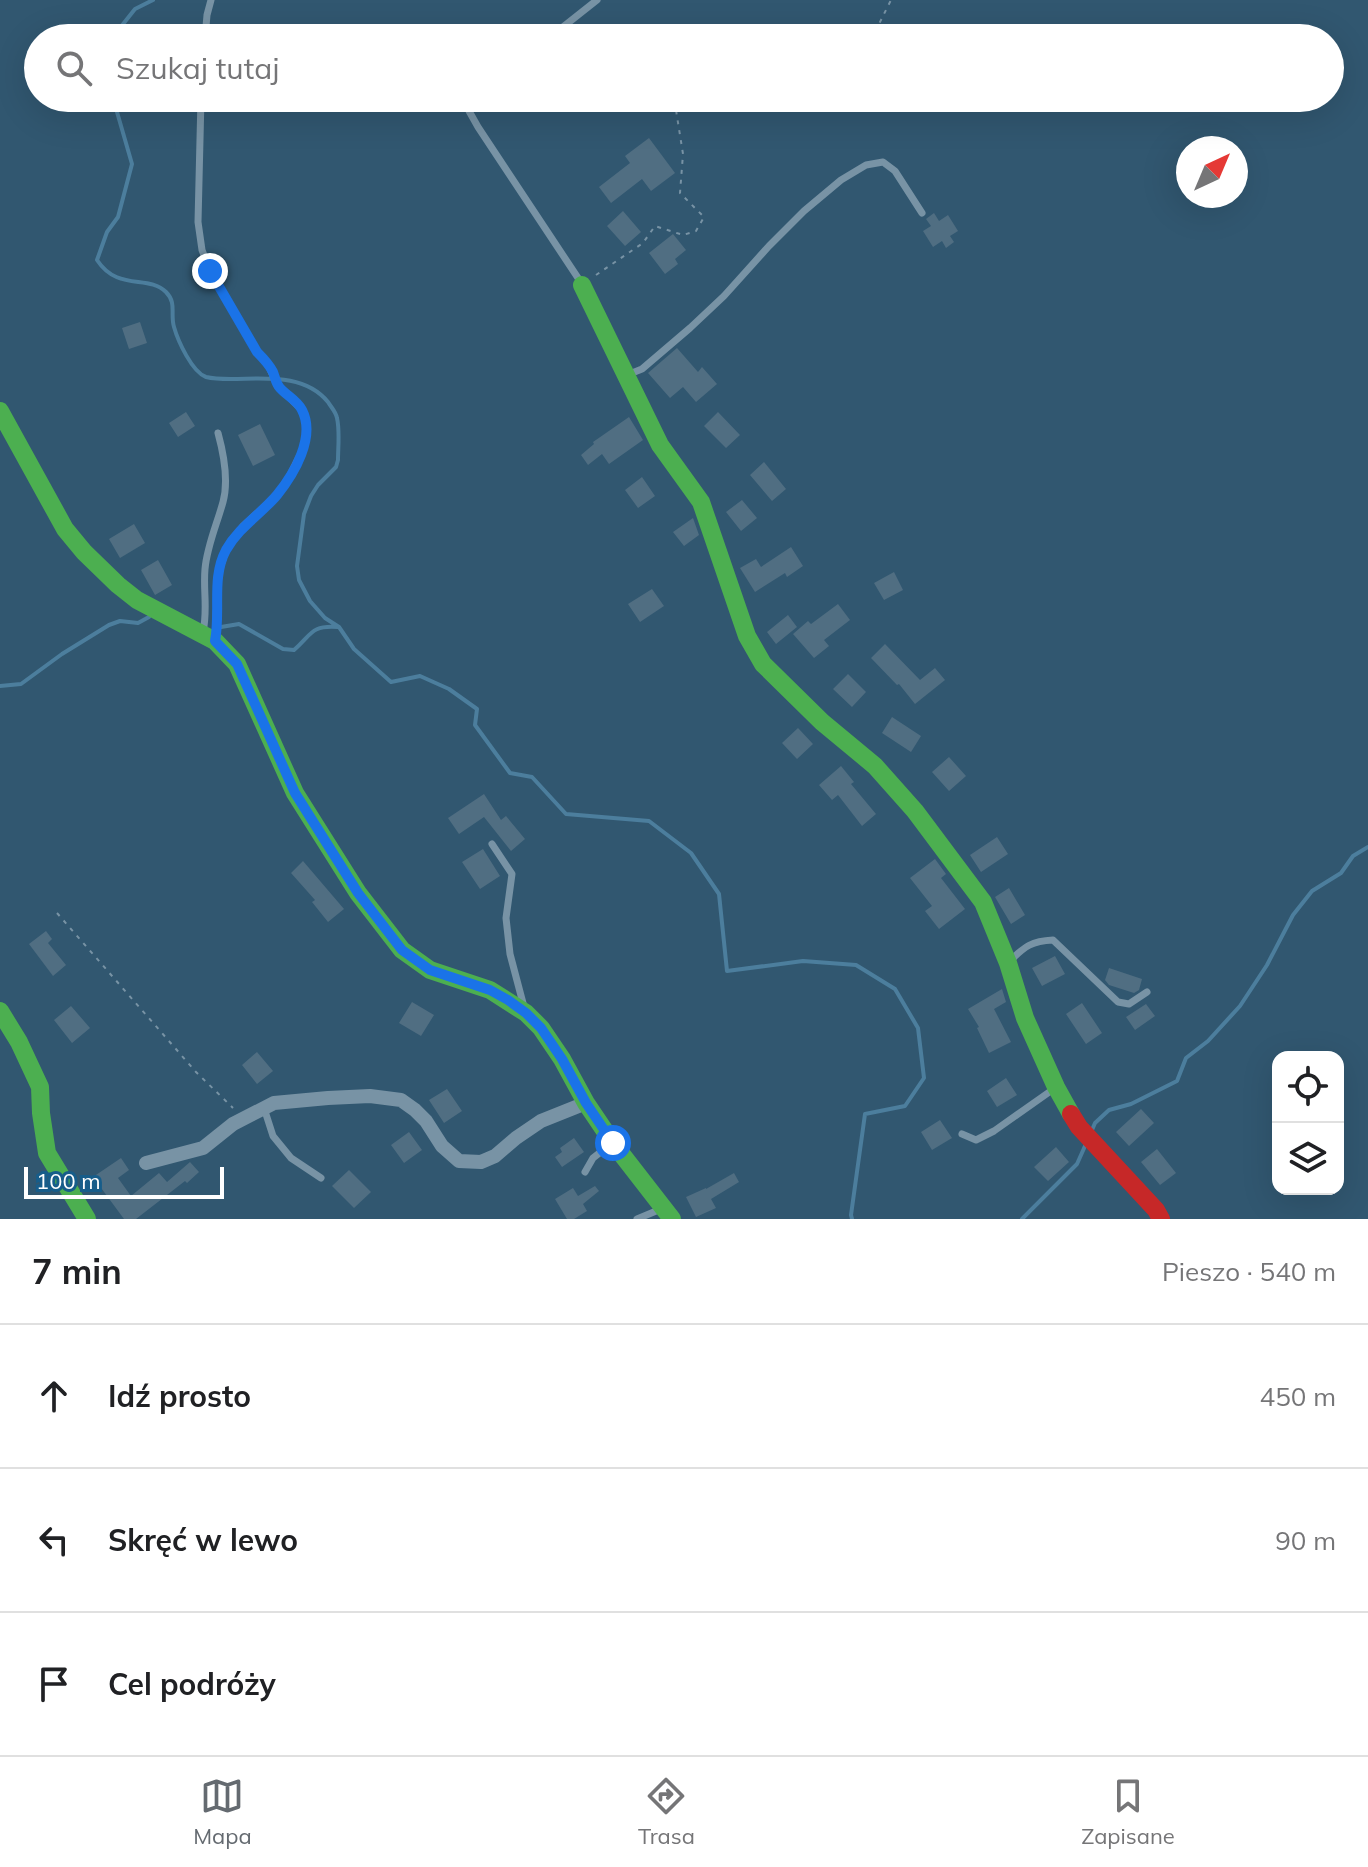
<!DOCTYPE html>
<html lang="pl">
<head>
<meta charset="utf-8">
<style>
	body { margin:0; font-family:Mulish,sans-serif; background:#f2f2f2; color:#202124 }
	.controls { position:absolute; right:24px; bottom:24px; display:grid; overflow:hidden; border-radius:16px; box-shadow:0 8px 32px #0002 }
	.controls button { width:72px; height:72px; display:grid; place-items:center; padding:0; border:0; border-bottom:2px solid #e0e0e0; background:#fff; color:#202124; font:40px sans-serif }
	.compass { position:absolute; left:1176px; top:136px; width:72px; height:72px; border-radius:50%; background:#fff; box-shadow:0 8px 32px #0002; rotate:44deg }
	.scale { position:absolute; left:24px; bottom:20px; width:200px; box-sizing:border-box; padding-left:8px; border:4px solid #fff; border-top:0; font-size:22px; line-height:28px; white-space:nowrap; color:#fff; -webkit-text-stroke:6px #175d8a; paint-order:stroke }
	.stop { position:absolute; width:24px; height:24px; margin:-18px; border:6px solid #1a73e8; border-radius:50%; background:#fff }
	.stop.end { background:#1a73e8; border-color:#fff; box-shadow:0 2px 8px #0008 }
	.list { margin:0; padding:0; list-style:none }
	h2 { display:flex; justify-content:space-between; align-items:center; height:104px; margin:0; padding:0 32px; font-size:34px }
	h2 small { font-size:26px; font-weight:400; color:#757577 }
	.list li { display:grid; grid-template-columns:52px 1fr auto; gap:24px; align-items:center; box-sizing:border-box; height:144px; padding:0 32px; border-top:2px solid #e0e0e0 }
	.list b { display:block; font-size:30px; white-space:nowrap }
	.list em { font-size:26px; font-style:normal; color:#757577 }
	.icon { flex:none; width:44px; height:44px; fill:none; stroke:currentColor; stroke-width:2; stroke-linecap:round; stroke-linejoin:round }
	.map { position:relative; flex:none; width:1368px; height:1219px; overflow:hidden }
	.search { position:absolute; background:#fff; box-shadow:0 8px 32px #0002; left:24px; right:24px; top:24px; height:88px; display:flex; align-items:center; gap:20px; box-sizing:border-box; padding:0 28px; border-radius:44px; color:#757577; font-size:30px }
	.sheet { height:536px; background:#fff }
	nav { display:flex; justify-content:space-around; align-items:center; box-sizing:border-box; height:112px; border-top:2px solid #e0e0e0; background:#fff; font-size:22px; color:#757577 }
	nav a { display:grid; justify-items:center; gap:4px }
	nav .on { color:#646a70 }
	.map>svg:first-child { display:block }
</style>
</head>
<body>
<div class="map">
<svg width="1368" height="1219" viewBox="0 0 1368 1219">
	<rect width="100%" height="100%" fill="#315770"/>
	<g fill="none" stroke-linecap="round" stroke-linejoin="round">
		<!-- stream -->
		<path stroke="#4c7e9d" stroke-width="4" d="M112 38 135 9 153 0
			M115 98 117 112 132 164 118 217 107 232 97 260C118 292 148 274 166 292 177 303 170 314 174 327 178 341 192 372 206 377 214 379 223 379 231 379 264 379 304 373 328 402 331 407 336 412 337 418 340 431 338 447 338 460L336 467 318 485 311 496 304 514 297 566 299 580 310 601 325 618 339 627 354 649 391 682 420 676 449 689 477 709 475 725 510 773 532 777 566 814 649 821 691 853 719 894 727 971 803 961 856 965 895 989 918 1028 924 1078 905 1106 865 1114 851 1215 852 1219
			M221 627 239 624 283 649 294 650C312 634 311 625 338 627
			M0 686 21 684 62 654 109 625 120 621 138 623 149 617
			M1092 1130 1095 1123 1109 1110 1131 1104 1177 1081 1186 1058 1208 1041 1240 1006 1267 965 1293 915 1312 891 1341 873 1353 856 1368 847
			M1022 1219 1077 1164 1085 1146"/>
	</g>
	<!-- building -->
	<path fill="#506e82" d="M649 138 675 173 651 191 642 179 611 203 599 187 630 163 625 156Z
		M623 211 641 232 625 246 607 226Z
		M934 213 939 221 948 215 958 231 950 236 954 242 946 248 942 241 933 247 923 231 931 226 926 219Z
		M673 234 686 250 675 259 678 264 665 274 649 253Z
		M140 322 147 343 129 349 122 328Z
		M677 348 698 372 702 367 717 384 696 402 683 387 670 398 648 373Z
		M186 412 195 426 178 437 169 423Z
		M718 412 740 435 726 448 704 426Z
		M629 417 643 440 609 464 602 454 588 465 581 455 594 444 593 442Z
		M260 424 275 455 253 466 238 435Z
		M764 462 786 489 772 501 750 475Z
		M642 477 655 496 638 508 625 490Z
		M742 500 757 518 741 531 726 512Z
		M693 518 699 535 684 546 673 532Z
		M134 524 145 543 120 558 109 539Z
		M791 547 803 566 787 577 785 573 755 592 740 568 756 559 761 567Z
		M158 560 172 585 155 595 141 570Z
		M894 572 903 590 884 600 874 583Z
		M652 589 664 606 640 622 628 604Z
		M838 604 850 620 824 640 829 646 814 658 793 634 808 621 811 624Z
		M788 615 797 627 776 644 767 632Z
		M885 644 920 680 935 668 945 680 915 704 899 684 897 685 871 658Z
		M848 674 866 692 852 707 833 689Z
		M892 717 921 736 911 752 882 733Z
		M798 728 813 744 797 759 782 743Z
		M949 757 966 776 949 791 932 772Z
		M841 766 854 782 851 784 876 814 862 826 838 795 832 800 819 785Z
		M484 794 501 820 506 816 525 839 511 851 484 817 459 834 448 818Z
		M997 837 1008 854 981 872 970 855Z
		M483 849 500 876 480 889 462 862Z
		M935 859 946 874 941 878 965 909 939 929 925 911 932 906 910 878Z
		M303 861 344 909 328 922 312 902 315 900 291 873Z
		M1009 888 1025 915 1011 924 995 897Z
		M46 931 52 939 48 943 66 965 53 976 29 944Z
		M1055 956 1065 974 1042 986 1032 968Z
		M1109 968 1142 979 1139 990 1134 993 1109 985 1105 980Z
		M1002 989 1006 1002 994 1009 1011 1042 989 1053 977 1028 979 1027 968 1009Z
		M412 1002 434 1015 421 1036 399 1023Z
		M1082 1003 1102 1033 1086 1044 1066 1014Z
		M1146 1004 1155 1016 1135 1030 1126 1017Z
		M71 1006 90 1028 72 1043 54 1020Z
		M257 1052 273 1071 257 1084 242 1065Z
		M1006 1078 1017 1095 997 1107 987 1091Z
		M447 1089 462 1111 444 1123 429 1100Z
		M1141 1109 1154 1123 1129 1146 1116 1132Z
		M940 1120 952 1138 932 1150 921 1132Z
		M409 1132 422 1150 404 1163 391 1145Z
		M574 1138 584 1152 562 1167 555 1157 562 1152 560 1148Z
		M1056 1147 1069 1162 1048 1181 1034 1167Z
		M1157 1149 1176 1173 1160 1185 1141 1162Z
		M121 1158 129 1170 118 1178 131 1196 159 1173 167 1182 190 1162 199 1172 187 1183 185 1181 136 1219H124L93 1177Z
		M349 1170 371 1192 354 1208 332 1186Z
		M734 1173 739 1182 711 1199 716 1208 696 1217 686 1197 706 1188V1189Z
		M595 1186 599 1191 583 1204 587 1211 574 1219H567L555 1199 573 1188 578 1196Z"/>
	<g fill="none" stroke-linecap="round" stroke-linejoin="round">
		<!-- path -->
		<path stroke="#7893a5" stroke-width="2" stroke-dasharray="4 6" stroke-linecap="butt" d="M867 38 879 24 891 0
			M596 275 643 243 655 226 683 235 696 231 704 217 680 193 683 154 676 110 685 98
			M57 913 196 1072 233 1108"/>
		<!-- lane -->
		<path stroke="#7893a5" stroke-width="7" d="M205 38 207 15 211 0
			M549 38 597 0
			M201 98 198 222 202 250 210 271 257 352 267 362 277 385 301 409 307 426 303 449 289 477 276 496 243 526 226 550 218 575 215 639
			M475 98 471 101 469 111 478 127 582 284
			M627 375 642 369 690 328 724 296 769 246 804 211 841 180 866 165 883 162 895 171 922 213
			M203 632C208 609 203 591 205 569 207 546 217 524 223 502 229 480 224 455 218 433
			M492 844 512 874 506 918 510 954 524 1007
			M1010 961C1025 946 1032 941 1053 940L1118 1002 1129 1004 1147 992
			M264 1108 273 1136 291 1158 321 1178
			M962 1134 976 1140 994 1131 1055 1088
			M585 1172 593 1158 611 1144
			M637 1219 661 1209"/>
		<!-- street -->
		<path stroke="#7893a5" stroke-width="14" d="M146 1163 203 1148 233 1124 274 1103 328 1098 370 1096 401 1100 415 1110 426 1121 442 1146 459 1161 481 1162 495 1156 516 1138 541 1121 586 1103"/>
		<!-- fast -->
		<path stroke="#4caf50" stroke-width="18" d="M582 285 660 445 701 502 747 636 763 664 822 722 875 766 915 811 983 902 1008 963 1025 1018 1056 1087 1071 1114
			M0 411 65 529 84 552 118 585 137 600 215 641 237 664 295 793 358 893 402 950 430 970 490 990 526 1013 541 1028 562 1059 586 1103 613 1143 672 1219
			M0 1011 19 1042 40 1087 41 1113 47 1153 87 1219"/>
		<!-- jam -->
		<path stroke="#c62828" stroke-width="18" d="M1071 1114 1079 1127 1156 1210 1161 1219"/>
	</g>
	<g fill="none" stroke-linecap="round" stroke-linejoin="round">
		<!-- route -->
		<path stroke="#1a73e8" stroke-width="10" d="M210 271 257 352C264 359 269 364 273 372 275 377 276 384 280 388 287 396 297 400 302 410 316 437 294 474 277 495 261 514 239 527 226 550 211 578 221 611 215 641L237 664 295 793 358 893 402 950 430 970 490 990 508 1000 526 1013 541 1028 562 1059 586 1103 613 1143"/>
	</g>
</svg>
<div class="controls">
<button><svg class="icon" aria-label="locate" viewBox="0 0 24 24"><circle cx="12" cy="12" r="6"/><path d="M12 2v4M12 18v4M2 12h4M18 12h4"/></svg></button>
<button><svg class="icon" aria-label="layers" viewBox="0 0 24 24"><path d="M12 4l9 5-9 5-9-5zM3 14l9 5 9-5"/></svg></button>
</div>
<svg class="compass" viewBox="-18 -18 36 36"><path d="M0-13l5 13h-10z" fill="#e53935"/><path d="M0 13l5-13h-10z" fill="#757577"/></svg>
<div class="scale">100 m</div>
<div class="stop" style="left:613px;top:1143px"></div>
<div class="stop end" style="left:210px;top:271px"></div>
<div class="search"><svg class="icon" aria-label="search" viewBox="0 0 24 24"><circle cx="10" cy="10" r="6"/><path d="M15 15l6 6"/></svg>Szukaj tutaj</div>
</div>
<section class="sheet">
<h2>7 min<small>Pieszo · 540 m</small></h2>
<ul class="list">
<li><svg class="icon" aria-label="ahead" viewBox="0 0 24 24"><path d="M12 20V5M6 11l6-6 6 6"/></svg><div><b>Idź prosto</b></div><em>450 m</em></li>
<li><svg class="icon" aria-label="left" viewBox="0 0 24 24"><path d="M17 20v-9H6M10 6l-5 5 5 5"/></svg><div><b>Skręć w lewo</b></div><em>90 m</em></li>
<li><svg class="icon" aria-label="arrive" viewBox="0 0 24 24"><path d="M6 21V4h12l-3 4 3 4H6"/></svg><div><b>Cel podróży</b></div></li>
</ul>
</section>
<nav>
<a class="on"><svg class="icon" aria-label="map" viewBox="0 0 24 24"><path d="M3 6l6-2 6 2 6-2v14l-6 2-6-2-6 2zM9 4v14M15 6v14"/></svg>Mapa</a>
<a><svg class="icon" aria-label="directions" viewBox="0 0 24 24"><path d="M12 3l9 9-9 9-9-9zM9 14v-3h6M13 9l2 2-2 2"/></svg>Trasa</a>
<a><svg class="icon" aria-label="saved" viewBox="0 0 24 24"><path d="M7 4h10v16l-5-4-5 4z"/></svg>Zapisane</a>
</nav>
</body>
</html>
